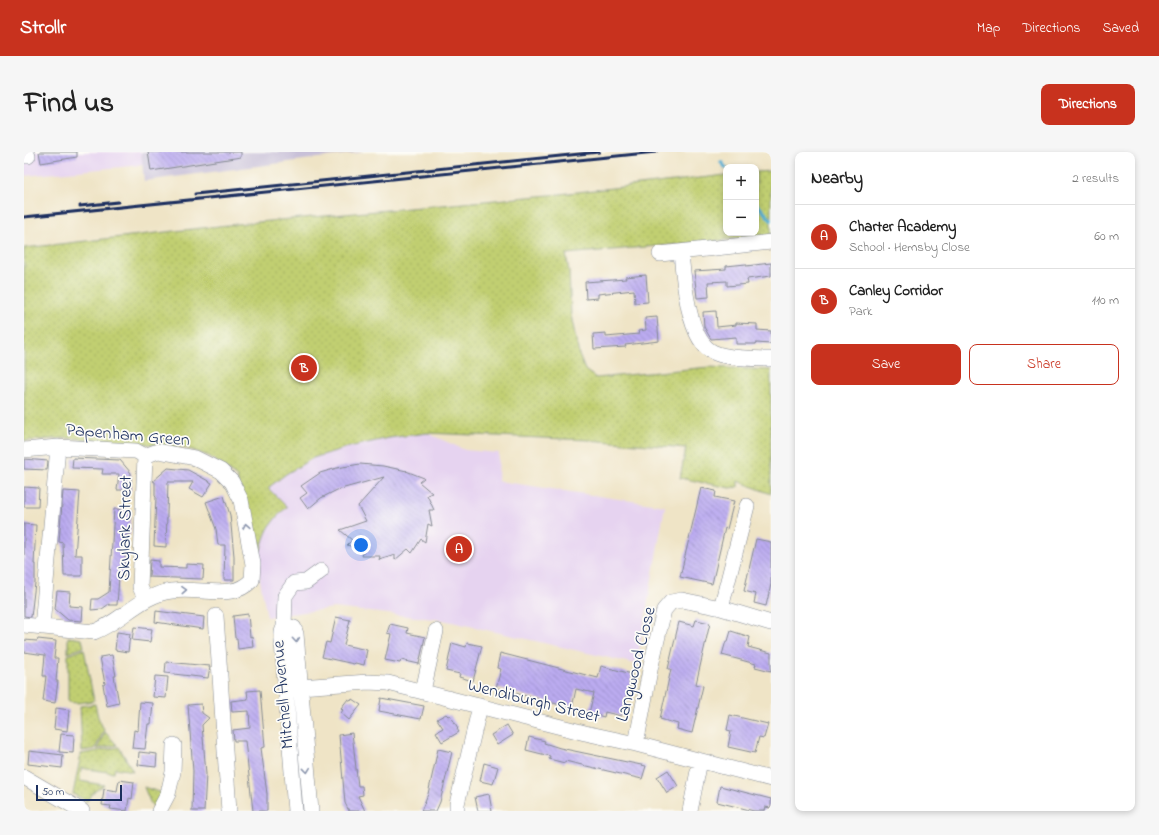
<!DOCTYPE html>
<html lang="en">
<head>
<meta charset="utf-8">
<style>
	body { margin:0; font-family:"Indie Flower",sans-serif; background:#f6f6f6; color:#222 }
	.controls { position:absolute; right:12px; top:12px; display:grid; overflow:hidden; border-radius:8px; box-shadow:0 2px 6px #0003 }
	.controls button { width:36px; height:36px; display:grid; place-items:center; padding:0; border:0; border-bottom:1px solid #e0e0e0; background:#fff; color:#222; font:20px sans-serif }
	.scale { position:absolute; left:12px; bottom:10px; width:86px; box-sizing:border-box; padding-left:4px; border:2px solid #1b2f5e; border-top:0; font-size:11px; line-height:14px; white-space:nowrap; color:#1b2f5e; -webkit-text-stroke:3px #fdfcf7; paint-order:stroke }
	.you { position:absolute; left:337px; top:393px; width:14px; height:14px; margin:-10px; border:3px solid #fff; border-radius:50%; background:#1a73e8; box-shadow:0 0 0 6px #1a73e833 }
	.badge { display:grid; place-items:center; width:26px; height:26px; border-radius:50%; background:#c8321e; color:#fff; font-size:13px; font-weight:700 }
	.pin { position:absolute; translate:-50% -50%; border:2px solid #fff; box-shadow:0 1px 4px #0006 }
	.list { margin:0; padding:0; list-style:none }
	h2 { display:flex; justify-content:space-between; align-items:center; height:52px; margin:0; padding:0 16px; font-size:17px }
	h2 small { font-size:13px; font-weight:400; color:#767676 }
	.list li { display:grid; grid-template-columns:26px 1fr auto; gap:12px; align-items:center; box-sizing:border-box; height:64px; padding:0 16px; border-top:1px solid #e0e0e0 }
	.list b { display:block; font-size:15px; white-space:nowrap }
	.list p { margin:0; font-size:13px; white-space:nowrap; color:#767676 }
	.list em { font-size:13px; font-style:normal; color:#767676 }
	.actions { display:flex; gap:8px; padding:12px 16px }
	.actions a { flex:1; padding:9px 0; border:1px solid #c8321e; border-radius:8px; text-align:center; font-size:14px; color:#c8321e }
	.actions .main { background:#c8321e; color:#fff }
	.map { position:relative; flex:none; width:747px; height:659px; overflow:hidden; border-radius:8px }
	header { display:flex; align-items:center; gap:24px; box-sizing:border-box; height:56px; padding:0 20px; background:#c8321e; color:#fff }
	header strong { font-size:19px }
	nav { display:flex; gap:22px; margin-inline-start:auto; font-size:14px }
	.intro { display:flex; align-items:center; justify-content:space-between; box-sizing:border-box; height:96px; padding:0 24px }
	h1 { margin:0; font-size:28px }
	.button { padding:10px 18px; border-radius:8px; background:#c8321e; color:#fff; font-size:14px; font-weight:700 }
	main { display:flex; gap:24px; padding:0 24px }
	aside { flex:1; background:#fff; border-radius:8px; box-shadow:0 2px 6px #0003 }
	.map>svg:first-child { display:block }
</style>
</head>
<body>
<header>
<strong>Strollr</strong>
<nav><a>Map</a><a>Directions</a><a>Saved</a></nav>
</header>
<div class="intro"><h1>Find us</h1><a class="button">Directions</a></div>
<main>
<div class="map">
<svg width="747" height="659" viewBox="0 0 747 659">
	<defs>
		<pattern id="grass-dots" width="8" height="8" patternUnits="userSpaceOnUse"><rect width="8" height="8" fill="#c1cf71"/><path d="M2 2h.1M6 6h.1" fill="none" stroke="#a5b264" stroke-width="1.8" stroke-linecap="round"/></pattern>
		<pattern id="building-back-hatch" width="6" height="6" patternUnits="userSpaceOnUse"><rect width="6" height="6" fill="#bbabf0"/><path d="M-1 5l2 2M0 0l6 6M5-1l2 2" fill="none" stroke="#978cc6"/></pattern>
	</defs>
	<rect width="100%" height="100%" fill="#fdfcf7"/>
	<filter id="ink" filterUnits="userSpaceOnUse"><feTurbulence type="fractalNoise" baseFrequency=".025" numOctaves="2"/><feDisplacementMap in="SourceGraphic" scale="8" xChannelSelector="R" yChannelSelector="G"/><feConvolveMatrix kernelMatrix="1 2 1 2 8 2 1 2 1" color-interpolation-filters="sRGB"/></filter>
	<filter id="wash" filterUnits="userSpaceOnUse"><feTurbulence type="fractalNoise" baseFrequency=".012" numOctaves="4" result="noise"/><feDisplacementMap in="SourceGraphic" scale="16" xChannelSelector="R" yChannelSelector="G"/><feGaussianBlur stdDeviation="0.9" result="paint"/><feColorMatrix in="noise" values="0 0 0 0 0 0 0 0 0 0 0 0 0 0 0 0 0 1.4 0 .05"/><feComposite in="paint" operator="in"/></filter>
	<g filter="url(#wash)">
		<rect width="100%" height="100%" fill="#efe4c6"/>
		<!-- built -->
		<path fill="#e6d3f0" d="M0 0H117L119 13 0 24Z
			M403 281 441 298 475 301 474 329 641 354 616 494 612 512 419 468 310 456 243 465 233 413 241 382 252 364 263 355 244 336 262 322 289 306 321 296 365 286Z"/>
		<!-- industrial -->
		<path fill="#c8c0d8" d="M117 0H341L120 29Z"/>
		<!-- grass -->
		<path fill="url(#grass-dots)" stroke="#6e7f68" d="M747 19V84L542 102 545 119 547 163 555 203 561 218 572 226 685 215 747 218V342L714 329V335L706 336 656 326 662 296 564 288 403 281 365 286 321 296 289 306 262 322 244 336 263 355C241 374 240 386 233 413L213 325 185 304 159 295 43 286 0 289V96L213 72 536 42 702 23V81H732V20Z
			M44 485 58 487 60 495 44 501Z
			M60 497 70 549 53 551 44 550V503Z
			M71 552 74 565 80 578 71 597 58 599 56 554Z
			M81 580 93 593 73 597Z
			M95 595 109 619 91 616 90 621 57 616 56 629 80 633 71 639 63 649 49 642 57 602Z
			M120 635 138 641 131 657 126 650Z"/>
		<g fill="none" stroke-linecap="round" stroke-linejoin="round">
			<!-- stream -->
			<path stroke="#57b0d5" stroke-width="3.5" d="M697 10 702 16
				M732 51 747 68"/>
		</g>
		<g id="blocks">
			<!-- building -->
			<path fill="url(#building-back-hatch)" d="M15 0H53V5L17 11Z
				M124 0H217V5L127 19Z
				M747 111V124L723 127 724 132 703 134V129L684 130 685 145 673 146 670 119 702 117V114L722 112V114Z
				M622 123 624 150 611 151 610 138 574 142V146L562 147 561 130 602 127 601 125Z
				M692 159 693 175 712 173V171L733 172V178L747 179V192L732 191V192H712V185L687 187 680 175 679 160Z
				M633 165 635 189 601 193 602 195 570 197 569 182 582 181V185L615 182 614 179 622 178 621 166Z
				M49 306 96 308 107 321V338H93L95 322H78L79 317 48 316Z
				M0 307 24 309 23 318 0 317Z
				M336 312 359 314 383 319H382L400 326 395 330 408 341 403 343 410 358H405L408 374 404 372 401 390 397 387 388 401 384 397 371 408V403L355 408 356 404H338L340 398 323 393 328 388 316 378 342 369 334 354 360 325 313 338 297 346 284 357 276 346 283 341 277 334 296 321 313 316Z
				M144 316 164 318 188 331 179 345 165 337 169 330H144L142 395 130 394 132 345 131 344V330L129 329Z
				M0 335 15 336 14 355H0Z
				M677 336 692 339 691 345 710 349 703 377 701 376 688 432 656 425Z
				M39 339 56 340 51 403H58V424H40L39 391 35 390Z
				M200 344 206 363 210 404V428H200L201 393H194L192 377 182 350Z
				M90 357 107 358 106 383H102L100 425H95L93 453H85V452L78 457 67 458 68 447H74L85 440Z
				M0 372 12 373 10 412H11V431L7 465 0 464Z
				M732 387 747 390V432L742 454 730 451 732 442 720 439Z
				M126 408 135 409V415L162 416V412L180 413 179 427 125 425Z
				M33 439 46 440 45 454 59 455 58 469 44 468 31 457Z
				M132 459 180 465 179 477 131 470Z
				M224 462 226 485 228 484 229 495 214 497 213 486H211L209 464Z
				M312 465 326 468 320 493 343 498 340 513 331 511 330 512 298 505 302 490 306 491Z
				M672 468 686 471 672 532 679 534 668 581 653 577 654 572 636 567 647 517H644L655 470 670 474Z
				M366 472 384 476 383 481 401 485 395 512 377 508 376 511 361 508 367 482 363 481Z
				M110 475 128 477 126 490 108 488Z
				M707 479 726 485 724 495 747 501V519L731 515 732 512 698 503 702 489H704Z
				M93 480 106 482 104 500 91 498Z
				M14 487 32 489 30 506H34L32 529H34L31 551 19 549 22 524H19L21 503 0 500V488L13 489Z
				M428 491 442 495 443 491 458 494 449 529 435 525 436 522 422 519Z
				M476 501 574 526 577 514 608 522 604 545 602 544 597 564 581 560 580 565 565 561 570 541 552 537 548 556 472 536 477 517 473 516Z
				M88 503 92 524H90L95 551 83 554 79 533 81 532 76 505Z
				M142 510 186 514 184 526 141 521Z
				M131 524 144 525 142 546 129 545Z
				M236 538 241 595 237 596 243 642V659H229L221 589H210L209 578 226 576 225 559 208 560 207 549 224 547 223 539Z
				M357 546 400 554 397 567 355 559Z
				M324 547 327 549 328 547 337 553 325 568 317 561 319 558 317 556Z
				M116 550 129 551 127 572H124L121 597 108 596 110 578 114 579Z
				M177 552 178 561 185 566 178 573 182 622 180 659H168L169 619 164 553Z
				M32 556 45 558 43 579 30 577Z
				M422 562 424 564 426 563 434 576 433 577 435 580 418 590 412 580 419 576 413 567Z
				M706 563 744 572 740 586 735 585 731 601 704 595 707 579 703 578Z
				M483 573 489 583 473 593 467 583Z
				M328 581 334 634H338L339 643 334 644 341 659H325L321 651 315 583Z
				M37 582 50 583 49 601 35 600Z
				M505 585 521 589 520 591 536 596 622 614 618 627 541 609V611L525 607 526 604 502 598Z
				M414 597 428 600 416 650 412 659H397L404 642Z
				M5 599 39 603 38 616 4 612Z
				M115 600 133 602 132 615 114 613Z
				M460 611 474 615 469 632 456 629Z
				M644 618 654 634 643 641 633 625Z
				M95 628 110 630 108 647 105 646 103 659 86 657 87 654 78 653 80 637 93 639Z
				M696 634 747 647V656L741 655 740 659H730L693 650Z
				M465 642 468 659H454L451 645Z"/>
		</g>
	</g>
	<g filter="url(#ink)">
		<use href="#blocks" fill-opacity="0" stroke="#858a92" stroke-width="1"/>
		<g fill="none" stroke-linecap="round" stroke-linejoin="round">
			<defs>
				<path id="minor" d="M0 4H4
					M657 100C659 124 664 189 689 200 700 206 733 207 747 207
					M636 102 747 90
					M0 298 34 295 112 299 121 304 134 299 171 306 197 319 208 330 217 348 229 412 228 428C222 434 215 438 207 439 188 442 168 436 148 439 118 442 97 470 70 480L0 473
					M121 304 116 435 122 448
					M697 456 723 354
					M192 464 205 659
					M18 475 34 295
					M260 475 261 444 270 431 282 430 297 419
					M262 539 276 535 344 530 364 531 561 581 612 592 747 627
					M399 539 412 479
					M612 592 626 518 640 458 647 450 658 448 697 456 747 471
					M0 625 58 659
					M135 659 144 642 149 620 150 593
					M271 659 258 490C258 484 256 477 263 474L270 476 272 482 287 659
					M433 659V652L456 554
					M666 659 676 609"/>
			</defs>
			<!-- minor casing -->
			<use href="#minor" stroke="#858a92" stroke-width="16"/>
			<!-- minor -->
			<use href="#minor" stroke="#fff" stroke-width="15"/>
			<!-- rail -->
			<path stroke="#1b2f5e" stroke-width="3" d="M171 42 575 0
				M56 54 94 50
				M0 65 632 0"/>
		</g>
		<!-- one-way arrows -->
		<defs><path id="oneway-chevron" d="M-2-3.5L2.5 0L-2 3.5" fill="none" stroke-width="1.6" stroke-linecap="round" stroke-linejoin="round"/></defs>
		<g stroke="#8d97ae">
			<use href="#oneway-chevron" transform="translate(222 374) rotate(-100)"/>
			<use href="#oneway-chevron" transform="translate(160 438) rotate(-3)"/>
			<use href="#oneway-chevron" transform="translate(272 488) rotate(85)"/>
			<use href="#oneway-chevron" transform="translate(283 618) rotate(84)"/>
		</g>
	</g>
	<g text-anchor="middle" stroke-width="3.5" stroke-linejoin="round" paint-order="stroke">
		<!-- street labels -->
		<g font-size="18" fill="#1b2f5e" stroke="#fdfcf7">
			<text transform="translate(104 282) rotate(5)" y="6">Papenham Green</text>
			<text transform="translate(100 376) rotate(-89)" y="6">Skylark Street</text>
			<text transform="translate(611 512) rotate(-76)" y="6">Langwood Close</text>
			<text transform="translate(258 543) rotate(-95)" y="6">Mitchell Avenue</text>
			<text transform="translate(510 548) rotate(14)" y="6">Wendiburgh Street</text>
		</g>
	</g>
</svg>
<div class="controls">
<button>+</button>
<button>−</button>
</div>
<div class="scale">50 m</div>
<div class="you"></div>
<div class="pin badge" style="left:435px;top:397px">A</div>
<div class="pin badge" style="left:280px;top:216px">B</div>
</div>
<aside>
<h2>Nearby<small>2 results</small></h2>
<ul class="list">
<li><span class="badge">A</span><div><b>Charter Academy</b><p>School · Hemsby Close</p></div><em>60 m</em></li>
<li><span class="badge">B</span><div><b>Canley Corridor</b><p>Park</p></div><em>110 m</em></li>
</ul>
<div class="actions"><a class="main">Save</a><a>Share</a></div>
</aside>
</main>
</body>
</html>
